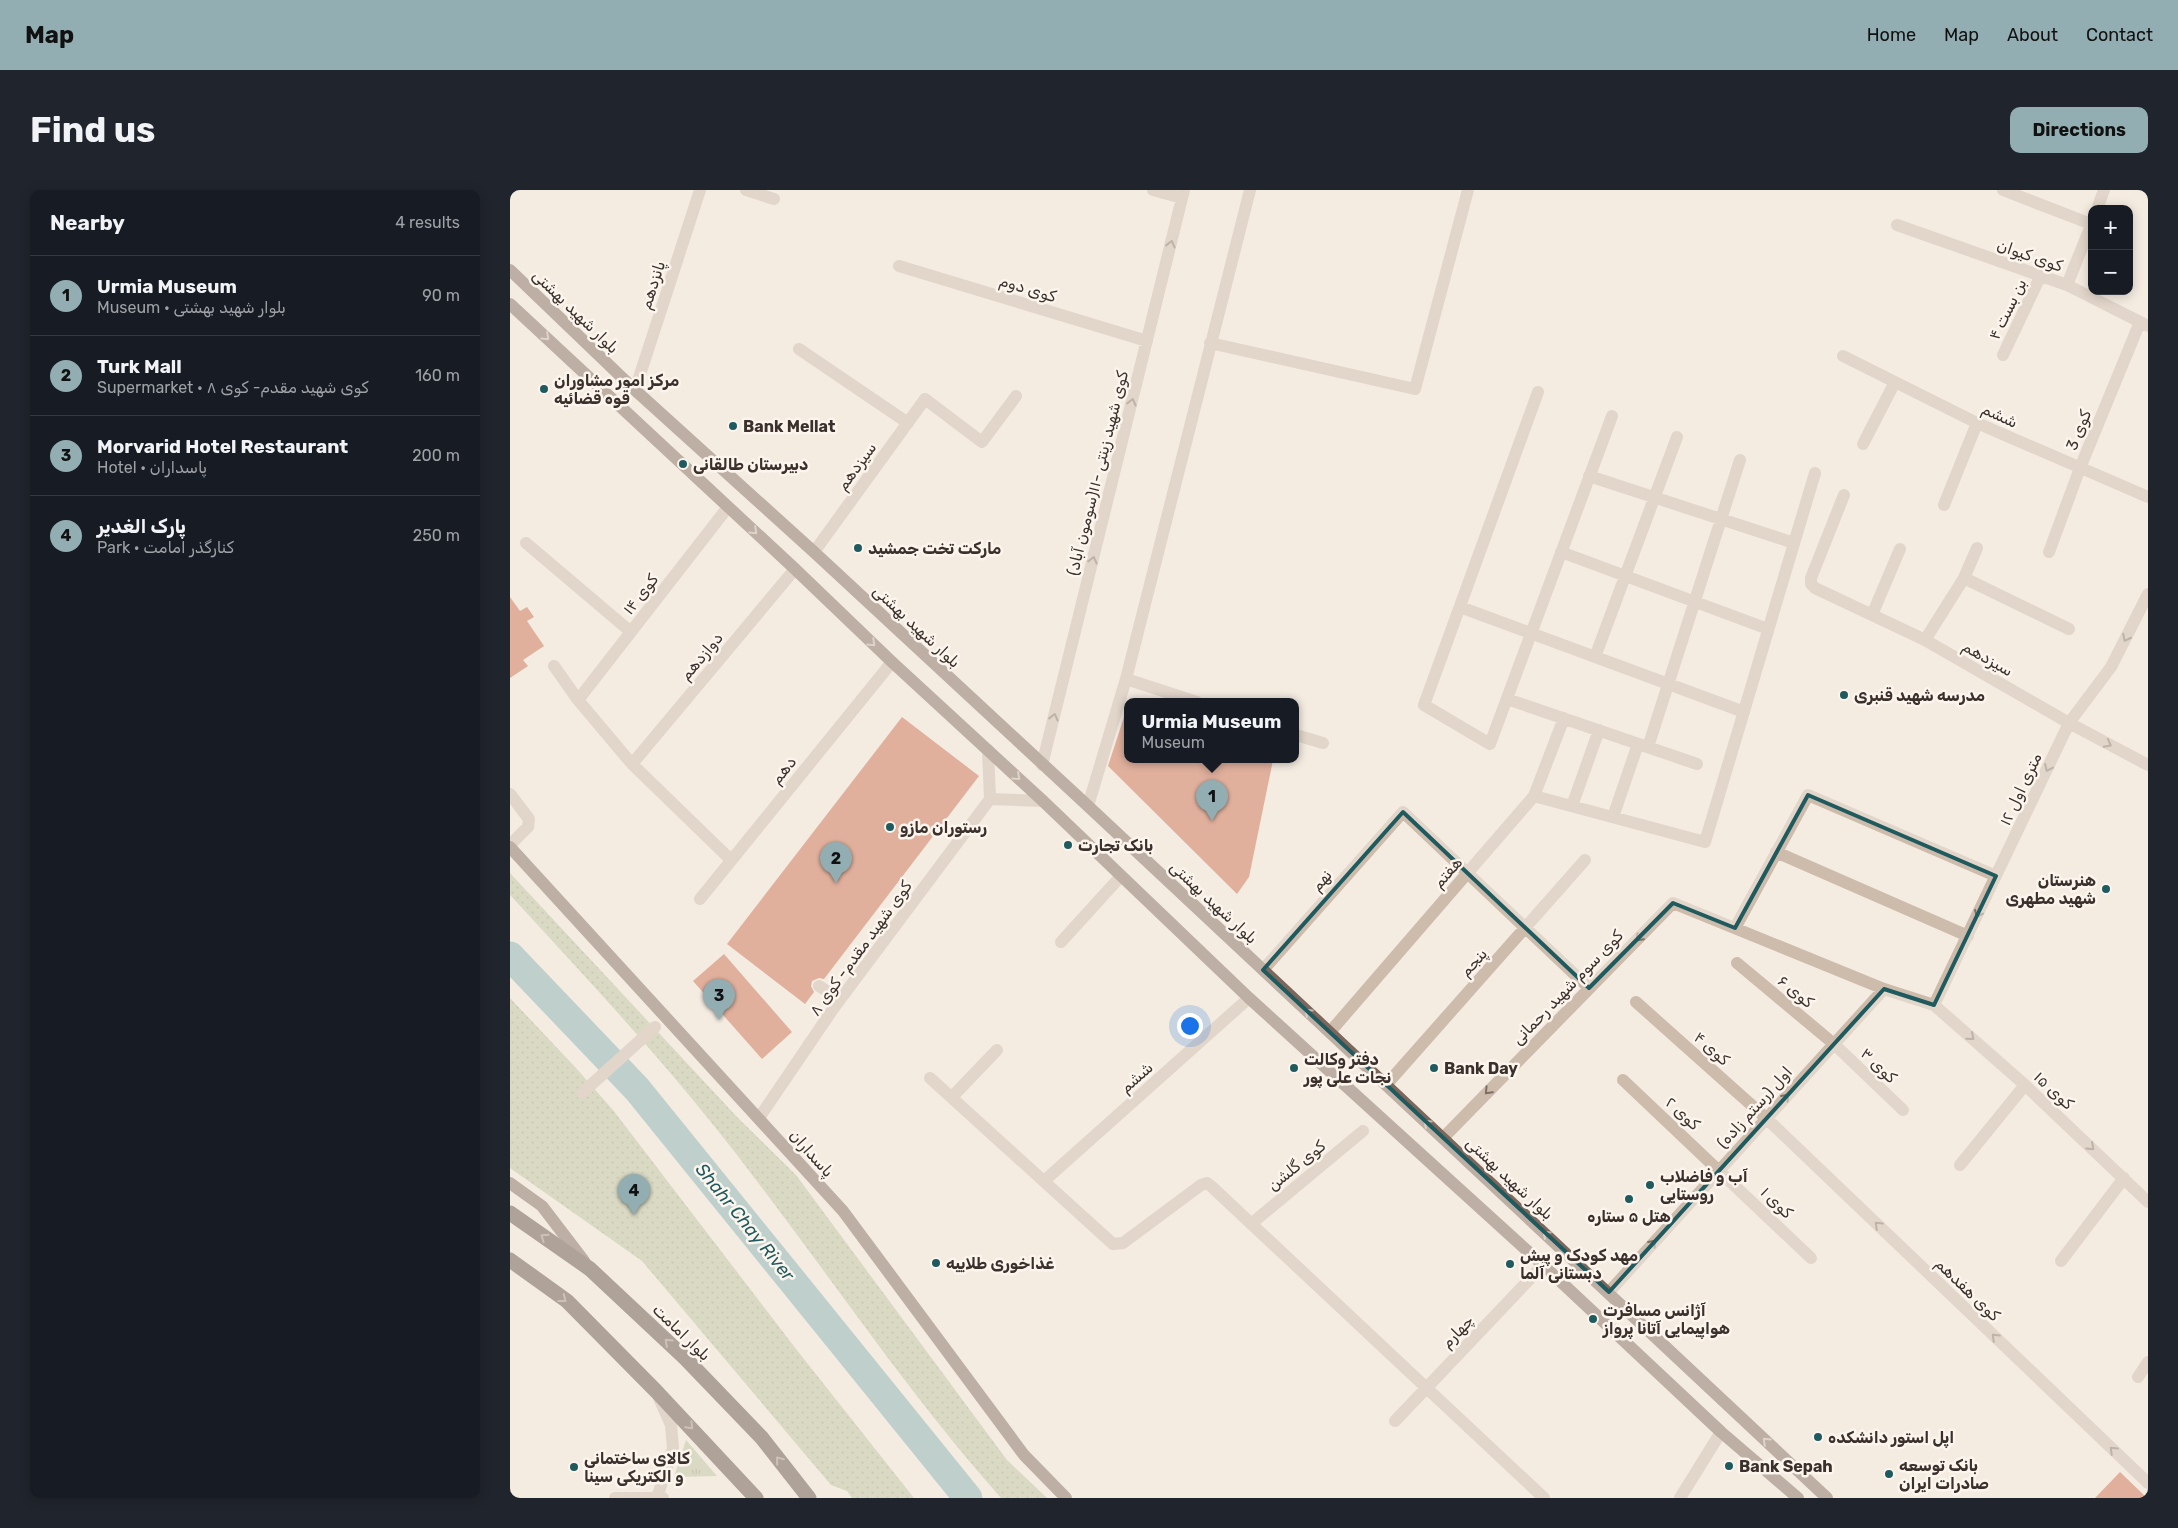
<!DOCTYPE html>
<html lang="en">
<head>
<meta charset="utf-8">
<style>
	body { margin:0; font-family:Rubik,"Noto Sans Arabic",sans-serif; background:#20242c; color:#f1f3f6 }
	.controls { position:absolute; right:15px; top:15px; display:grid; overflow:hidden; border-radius:10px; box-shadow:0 2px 12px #0003 }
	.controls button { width:45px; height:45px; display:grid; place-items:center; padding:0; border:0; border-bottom:1px solid #363941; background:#171b24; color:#f1f3f6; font:25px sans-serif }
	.you { position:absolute; left:679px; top:835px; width:18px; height:18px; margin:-12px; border:4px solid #fff; border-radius:50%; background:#1a73e8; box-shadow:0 0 0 8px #1a73e833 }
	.badge { display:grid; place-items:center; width:32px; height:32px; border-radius:50%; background:#92aeb2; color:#111; font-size:16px; font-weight:700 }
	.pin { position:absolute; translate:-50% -41px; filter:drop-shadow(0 1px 2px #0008) }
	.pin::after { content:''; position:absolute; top:26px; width:18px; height:15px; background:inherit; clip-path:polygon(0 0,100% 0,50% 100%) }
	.popup { position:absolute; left:614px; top:508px; width:175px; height:65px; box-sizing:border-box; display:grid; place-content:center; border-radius:10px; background:#171b24; filter:drop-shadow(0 1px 4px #0005); font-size:16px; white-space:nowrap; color:#9ea1a6 }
	.popup b { font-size:19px; color:#f1f3f6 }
	.popup::after { content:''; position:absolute; left:50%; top:100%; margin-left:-10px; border:10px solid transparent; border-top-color:#171b24 }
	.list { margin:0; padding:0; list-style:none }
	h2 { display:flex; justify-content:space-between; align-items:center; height:65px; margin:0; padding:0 20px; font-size:21px }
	h2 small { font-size:16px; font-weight:400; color:#9ea1a6 }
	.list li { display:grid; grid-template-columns:32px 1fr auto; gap:15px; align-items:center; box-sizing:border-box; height:80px; padding:0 20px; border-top:1px solid #363941 }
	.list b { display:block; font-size:19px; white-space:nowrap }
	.list p { margin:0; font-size:16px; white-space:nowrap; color:#9ea1a6 }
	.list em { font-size:16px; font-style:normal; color:#9ea1a6 }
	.map { position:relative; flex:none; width:1638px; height:1308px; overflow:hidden; border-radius:10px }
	header { display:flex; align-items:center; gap:30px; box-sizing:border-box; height:70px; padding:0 25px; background:#92aeb2; color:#111 }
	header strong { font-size:24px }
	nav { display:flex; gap:28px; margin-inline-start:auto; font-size:18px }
	.intro { display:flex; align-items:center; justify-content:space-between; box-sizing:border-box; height:120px; padding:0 30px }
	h1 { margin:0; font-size:35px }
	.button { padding:12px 22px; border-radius:10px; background:#92aeb2; color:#111; font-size:18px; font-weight:700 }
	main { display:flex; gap:30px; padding:0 30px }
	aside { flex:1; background:#171b24; border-radius:10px; box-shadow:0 2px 12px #0003 }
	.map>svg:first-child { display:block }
</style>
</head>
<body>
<header>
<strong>Map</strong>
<nav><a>Home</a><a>Map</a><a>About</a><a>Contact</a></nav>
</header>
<div class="intro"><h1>Find us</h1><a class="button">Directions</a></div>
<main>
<aside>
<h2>Nearby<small>4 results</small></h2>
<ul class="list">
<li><span class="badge">1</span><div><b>Urmia Museum</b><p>Museum · بلوار شهید بهشتی</p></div><em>90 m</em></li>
<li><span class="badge">2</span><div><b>Turk Mall</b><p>Supermarket · کوی شهید مقدم- کوی ۸</p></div><em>160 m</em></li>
<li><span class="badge">3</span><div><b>Morvarid Hotel Restaurant</b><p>Hotel · پاسداران</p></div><em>200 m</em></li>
<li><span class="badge">4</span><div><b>پارک الغدیر</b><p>Park · کنارگذر امامت</p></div><em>250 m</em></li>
</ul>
</aside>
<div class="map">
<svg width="1638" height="1308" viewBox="0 0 1638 1308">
	<defs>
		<pattern id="grass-tufts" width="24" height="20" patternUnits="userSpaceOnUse" patternTransform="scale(1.25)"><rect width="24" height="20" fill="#b8c4a0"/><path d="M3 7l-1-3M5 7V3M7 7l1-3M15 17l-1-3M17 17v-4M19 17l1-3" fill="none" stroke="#97a083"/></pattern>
		<pattern id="park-dots" width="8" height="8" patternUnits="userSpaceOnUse" patternTransform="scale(1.25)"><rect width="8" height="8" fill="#b8c4a0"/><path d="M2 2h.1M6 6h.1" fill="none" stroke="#97a083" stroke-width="1.8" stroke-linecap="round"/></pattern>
	</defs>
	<rect width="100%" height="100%" fill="#f4ebe1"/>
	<!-- grass -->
	<path fill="url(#grass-tufts)" d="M176 1250 207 1286 164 1287Z"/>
	<!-- park -->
	<path fill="url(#park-dots)" d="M0 683 228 928 286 985 497 1270 537 1308H491C401 1207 325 1093 243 986 169 887 84 796 0 705Z
		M0 808 66 878 103 920 286 1159 404 1308H342L337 1301 321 1295 132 1071 0 978Z"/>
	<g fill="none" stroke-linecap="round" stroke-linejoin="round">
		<!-- river -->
		<path stroke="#7fb0b2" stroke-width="29" d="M0 766 127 899 458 1308"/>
	</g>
	<!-- building -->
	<path fill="#c8694b" d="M0 407 10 421 17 417 24 427 17 431 34 456 13 470 18 476 0 488Z
		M616 521H618V570H763L739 687 727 704 598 576Z
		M392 527 469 586 314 789 309 788 302 791 301 796 304 802 295 814 217 754Z
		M214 764 282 842 252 869 183 791Z
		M1610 1282 1637 1308H1585Z"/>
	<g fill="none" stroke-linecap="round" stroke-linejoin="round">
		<!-- minor -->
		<path stroke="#cdbbac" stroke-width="12" d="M236 0 264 9
			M643 0 672 8
			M1493 0 1581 34
			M1587 19 1594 0
			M1387 35 1557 95 1638 136
			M389 76 637 151
			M1557 95 1582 33
			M700 153 905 199 958 0
			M289 159 398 233
			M1493 165 1530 87
			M1333 166 1467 233 1638 307
			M125 200 190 0
			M1028 202 914 515 980 554 1102 226
			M1353 254 1385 192
			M1079 286 1284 353
			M1334 305 1301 388V394L1305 398 1415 450 1559 533 1638 575
			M1434 315 1467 233
			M16 353 121 442
			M304 362 415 209 472 252 506 206
			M1051 362 1258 439
			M1539 362 1570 278 1630 132
			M1454 388 1559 439
			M950 417 1234 522
			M1362 425 1390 359
			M1415 450 1454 388 1467 358
			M1085 467 1167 247
			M44 476 68 510 122 574 221 670
			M616 489 687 512
			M997 509 1187 574
			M68 510 218 317
			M786 545 813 553
			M1138 557 1230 270
			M478 560 480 609 533 611
			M122 574 285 379
			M532 575 674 0
			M0 604 19 629 18 637 0 655
			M1024 606 1195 652 1305 283
			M578 616 616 489 740 0
			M1062 616 1089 540
			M1103 627 1128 554
			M1266 662 1458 746
			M190 709 382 472
			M1225 738 1298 605 1486 686
			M551 752 611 686
			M1227 773 1324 854 1393 920
			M753 780 893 622 1079 798
			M309 796 323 805 326 811 323 819
			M1126 812 1256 928 1638 1293
			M1424 815 1559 533 1601 477 1638 404
			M820 842 1024 606 1054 528
			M420 888 603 1054 613 1053 691 995 697 993 701 996 1034 1308
			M1113 890 1301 1068
			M876 895 1075 670
			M72 903 145 837
			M442 907 487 860
			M249 928 323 819 480 609
			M933 948 1163 713 1374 799 1424 815 1515 895 1638 1012
			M1450 975 1515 895
			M534 991 739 808
			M741 1034 853 941
			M1551 1071 1614 988
			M1099 1102 1374 799
			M1628 1187 1638 1172
			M885 1231 1033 1075
			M105 1308H153
			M147 1308 163 1258 161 1235 149 1208
			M1170 1308 1211 1242"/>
		<!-- major -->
		<path stroke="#7d675c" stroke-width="12" d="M0 80 125 200 304 362 578 616 1317 1308
			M0 114 285 379 382 472 533 611 739 808 1033 1075 1211 1242 1288 1308
			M0 657 333 1021 514 1265 556 1308
			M0 993 32 1016 74 1071"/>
		<!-- highway -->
		<path stroke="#5c4a42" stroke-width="15" d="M0 1023 80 1079 175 1168 252 1248 299 1308
			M0 1070 57 1111 146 1201 246 1308"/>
	</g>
	<!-- one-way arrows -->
	<defs><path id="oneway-chevron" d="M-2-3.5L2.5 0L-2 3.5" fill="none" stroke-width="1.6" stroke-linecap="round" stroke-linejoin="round" transform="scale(1.25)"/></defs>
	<g stroke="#7d6f65">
		<use href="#oneway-chevron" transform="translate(661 54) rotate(-76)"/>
		<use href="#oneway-chevron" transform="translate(622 212) rotate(-76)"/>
		<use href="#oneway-chevron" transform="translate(583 370) rotate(-76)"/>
		<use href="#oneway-chevron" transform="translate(1616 448) rotate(117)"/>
		<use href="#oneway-chevron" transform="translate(544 527) rotate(-76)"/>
		<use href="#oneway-chevron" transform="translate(1598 554) rotate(28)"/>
		<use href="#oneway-chevron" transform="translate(1538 578) rotate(115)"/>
		<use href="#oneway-chevron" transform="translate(1468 724) rotate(115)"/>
		<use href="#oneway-chevron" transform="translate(1129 748) rotate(134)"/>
		<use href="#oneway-chevron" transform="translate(1461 847) rotate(41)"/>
		<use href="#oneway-chevron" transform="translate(978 901) rotate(134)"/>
		<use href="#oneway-chevron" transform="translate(1276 907) rotate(-48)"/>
		<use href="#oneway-chevron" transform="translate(1581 957) rotate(43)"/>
		<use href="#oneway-chevron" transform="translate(1368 1035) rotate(-136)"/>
		<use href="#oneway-chevron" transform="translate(1143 1053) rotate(-48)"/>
		<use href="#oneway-chevron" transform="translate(1485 1147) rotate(-136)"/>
		<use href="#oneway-chevron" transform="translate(1603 1260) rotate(-136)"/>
	</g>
	<g stroke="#c2b5ac">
		<use href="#oneway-chevron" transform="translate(36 147) rotate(43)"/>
		<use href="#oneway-chevron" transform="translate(244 341) rotate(43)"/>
		<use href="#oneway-chevron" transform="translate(362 453) rotate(44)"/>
		<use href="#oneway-chevron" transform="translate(507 587) rotate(42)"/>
		<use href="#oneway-chevron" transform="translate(798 822) rotate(-137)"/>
		<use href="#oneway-chevron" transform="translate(917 933) rotate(-137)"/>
		<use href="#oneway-chevron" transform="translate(1036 1044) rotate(-137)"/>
		<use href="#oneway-chevron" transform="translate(1256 1251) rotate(-137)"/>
	</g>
	<g stroke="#9c8e87">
		<use href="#oneway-chevron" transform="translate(34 1047) rotate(-145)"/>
		<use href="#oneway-chevron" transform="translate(53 1109) rotate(38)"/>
		<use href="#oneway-chevron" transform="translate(158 1152) rotate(-137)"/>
		<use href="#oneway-chevron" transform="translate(180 1236) rotate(46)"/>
		<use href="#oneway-chevron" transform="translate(269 1270) rotate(-129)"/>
	</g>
	<!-- marked area -->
	<path d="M0 0H1638V1308H0ZM1298 605 1486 686 1424 815 1374 799 1099 1102 753 780 893 622 1079 798 1163 713 1225 738Z" fill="#f4ebe1" fill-opacity=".55" fill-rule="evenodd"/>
	<path fill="none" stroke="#1f5a5e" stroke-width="4" stroke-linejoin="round" d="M1298 605 1486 686 1424 815 1374 799 1099 1102 753 780 893 622 1079 798 1163 713 1225 738Z"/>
	<!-- markers -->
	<g fill="#1f5a5e" stroke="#fbf5ee" stroke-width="2">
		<circle cx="34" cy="199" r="5"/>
		<circle cx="223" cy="236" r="5"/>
		<circle cx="173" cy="274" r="5"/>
		<circle cx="348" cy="358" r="5"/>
		<circle cx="1334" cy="505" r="5"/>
		<circle cx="380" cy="637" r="5"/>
		<circle cx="558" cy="655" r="5"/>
		<circle cx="1596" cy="699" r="5"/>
		<circle cx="784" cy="878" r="5"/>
		<circle cx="924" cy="878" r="5"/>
		<circle cx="1140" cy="995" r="5"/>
		<circle cx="1119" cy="1009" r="5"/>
		<circle cx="426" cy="1073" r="5"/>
		<circle cx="1000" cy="1074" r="5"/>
		<circle cx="1083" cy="1129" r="5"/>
		<circle cx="1308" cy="1247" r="5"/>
		<circle cx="1219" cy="1276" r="5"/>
		<circle cx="64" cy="1277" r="5"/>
		<circle cx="1379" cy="1284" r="5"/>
	</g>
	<g text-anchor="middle" stroke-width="5" stroke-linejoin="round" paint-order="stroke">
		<!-- street labels -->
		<g font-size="16" fill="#3b302b" stroke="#fbf5ee">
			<text transform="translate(1520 65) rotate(19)" y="6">کوی کیوان</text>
			<text transform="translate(142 95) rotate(-72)" y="6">پانزدهم</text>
			<text transform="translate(518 98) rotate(17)" y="6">کوی دوم</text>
			<text transform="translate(1497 119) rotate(-64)" y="6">بن بست ۴</text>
			<text transform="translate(66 121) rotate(44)" y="6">بلوار شهید بهشتی</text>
			<text transform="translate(1490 225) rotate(24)" y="6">ششم</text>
			<text transform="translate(1568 240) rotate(-68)" y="6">کوی 3</text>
			<text transform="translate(346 276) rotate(-54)" y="6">سیزدهم</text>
			<text transform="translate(587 283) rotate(-76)" y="6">کوی شهید زینتی -۱۱(سومون آباد)</text>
			<text transform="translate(130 404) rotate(-52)" y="6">کوی ۱۴</text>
			<text transform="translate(407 436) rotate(43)" y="6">بلوار شهید بهشتی</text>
			<text transform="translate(191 466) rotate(-50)" y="6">دوازدهم</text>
			<text transform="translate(1478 468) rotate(30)" y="6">سیزدهم</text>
			<text transform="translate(273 580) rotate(-51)" y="6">دهم</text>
			<text transform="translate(1510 599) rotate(-65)" y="6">۱۲ متری اول</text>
			<text transform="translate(937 682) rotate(-49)" y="6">هفتم</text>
			<text transform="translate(811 690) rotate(-49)" y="6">نهم</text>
			<text transform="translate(704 712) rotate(43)" y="6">بلوار شهید بهشتی</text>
			<text transform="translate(350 758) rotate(-54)" y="6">کوی شهید مقدم- کوی ۸</text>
			<text transform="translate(963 772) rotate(-48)" y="6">پنجم</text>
			<text transform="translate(1057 797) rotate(-46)" y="6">کوی سوم شهید رحمانی</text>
			<text transform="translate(1286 801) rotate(40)" y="6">کوی ۶</text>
			<text transform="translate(1202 858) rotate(42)" y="6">کوی ۴</text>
			<text transform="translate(1369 875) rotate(44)" y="6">کوی ۳</text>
			<text transform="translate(626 887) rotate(-42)" y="6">ششم</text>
			<text transform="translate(1544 900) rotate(43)" y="6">کوی ۱۵</text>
			<text transform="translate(1244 917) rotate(-48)" y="6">اول (رستم زاده)</text>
			<text transform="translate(1173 923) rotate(43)" y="6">کوی ۲</text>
			<text transform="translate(302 963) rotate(48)" y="6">پاسداران</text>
			<text transform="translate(786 975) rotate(-39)" y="6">کوی گلشن</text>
			<text transform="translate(1000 988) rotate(43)" y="6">بلوار شهید بهشتی</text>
			<text transform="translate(1267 1012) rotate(44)" y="6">کوی ۱</text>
			<text transform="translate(1458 1099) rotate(44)" y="6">کوی هفدهم</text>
			<text transform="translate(947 1141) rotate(-46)" y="6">چهارم</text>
			<text transform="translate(172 1142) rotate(44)" y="6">بلوار امامت</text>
		</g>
		<!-- poi labels -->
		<g font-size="16" font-weight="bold" fill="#3b302b" stroke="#fbf5ee" text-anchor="start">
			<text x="44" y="196">مرکز امور مشاوران<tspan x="44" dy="18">قوه قضائیه</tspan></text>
			<text x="233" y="242">Bank Mellat</text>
			<text x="183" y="280">دبیرستان طالقانی</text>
			<text x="358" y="364">مارکت تخت جمشید</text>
			<text x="1344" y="511">مدرسه شهید قنبری</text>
			<text x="390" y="643">رستوران مازو</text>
			<text x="568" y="661">بانک تجارت</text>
			<text x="1586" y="696" text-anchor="end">هنرستان<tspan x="1586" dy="18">شهید مطهری</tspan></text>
			<text x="794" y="875">دفتر وکالت<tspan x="794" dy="18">نجات علی پور</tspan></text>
			<text x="934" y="884">Bank Day</text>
			<text x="1150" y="992">آب و فاضلاب<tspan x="1150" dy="18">روستایی</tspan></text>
			<text x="1119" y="1032" text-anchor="middle">هتل ۵ ستاره</text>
			<text x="1010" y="1071">مهد کودک و پیش<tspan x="1010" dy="18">دبستانی آلما</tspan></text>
			<text x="436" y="1079">غذاخوری طلاییه</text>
			<text x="1093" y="1126">آژانس مسافرت<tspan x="1093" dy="18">هواپیمایی آتانا پرواز</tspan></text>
			<text x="1318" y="1253">اپل استور دانشکده</text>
			<text x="74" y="1274">کالای ساختمانی<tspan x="74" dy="18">و الکتریکی سینا</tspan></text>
			<text x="1389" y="1281">بانک توسعه<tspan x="1389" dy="18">صادرات ایران</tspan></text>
			<text x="1229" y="1282">Bank Sepah</text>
		</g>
		<!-- water labels -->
		<g font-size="18" font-style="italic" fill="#1f5a5e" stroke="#fbf5ee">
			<text transform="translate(235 1032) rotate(51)" y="6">Shahr Chay River</text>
		</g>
	</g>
</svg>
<div class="controls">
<button>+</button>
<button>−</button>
</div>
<div class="you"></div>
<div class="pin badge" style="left:702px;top:631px">1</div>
<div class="popup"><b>Urmia Museum</b>Museum</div>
<div class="pin badge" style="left:326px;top:693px">2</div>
<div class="pin badge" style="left:209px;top:830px">3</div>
<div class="pin badge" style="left:124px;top:1025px">4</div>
</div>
</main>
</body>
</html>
